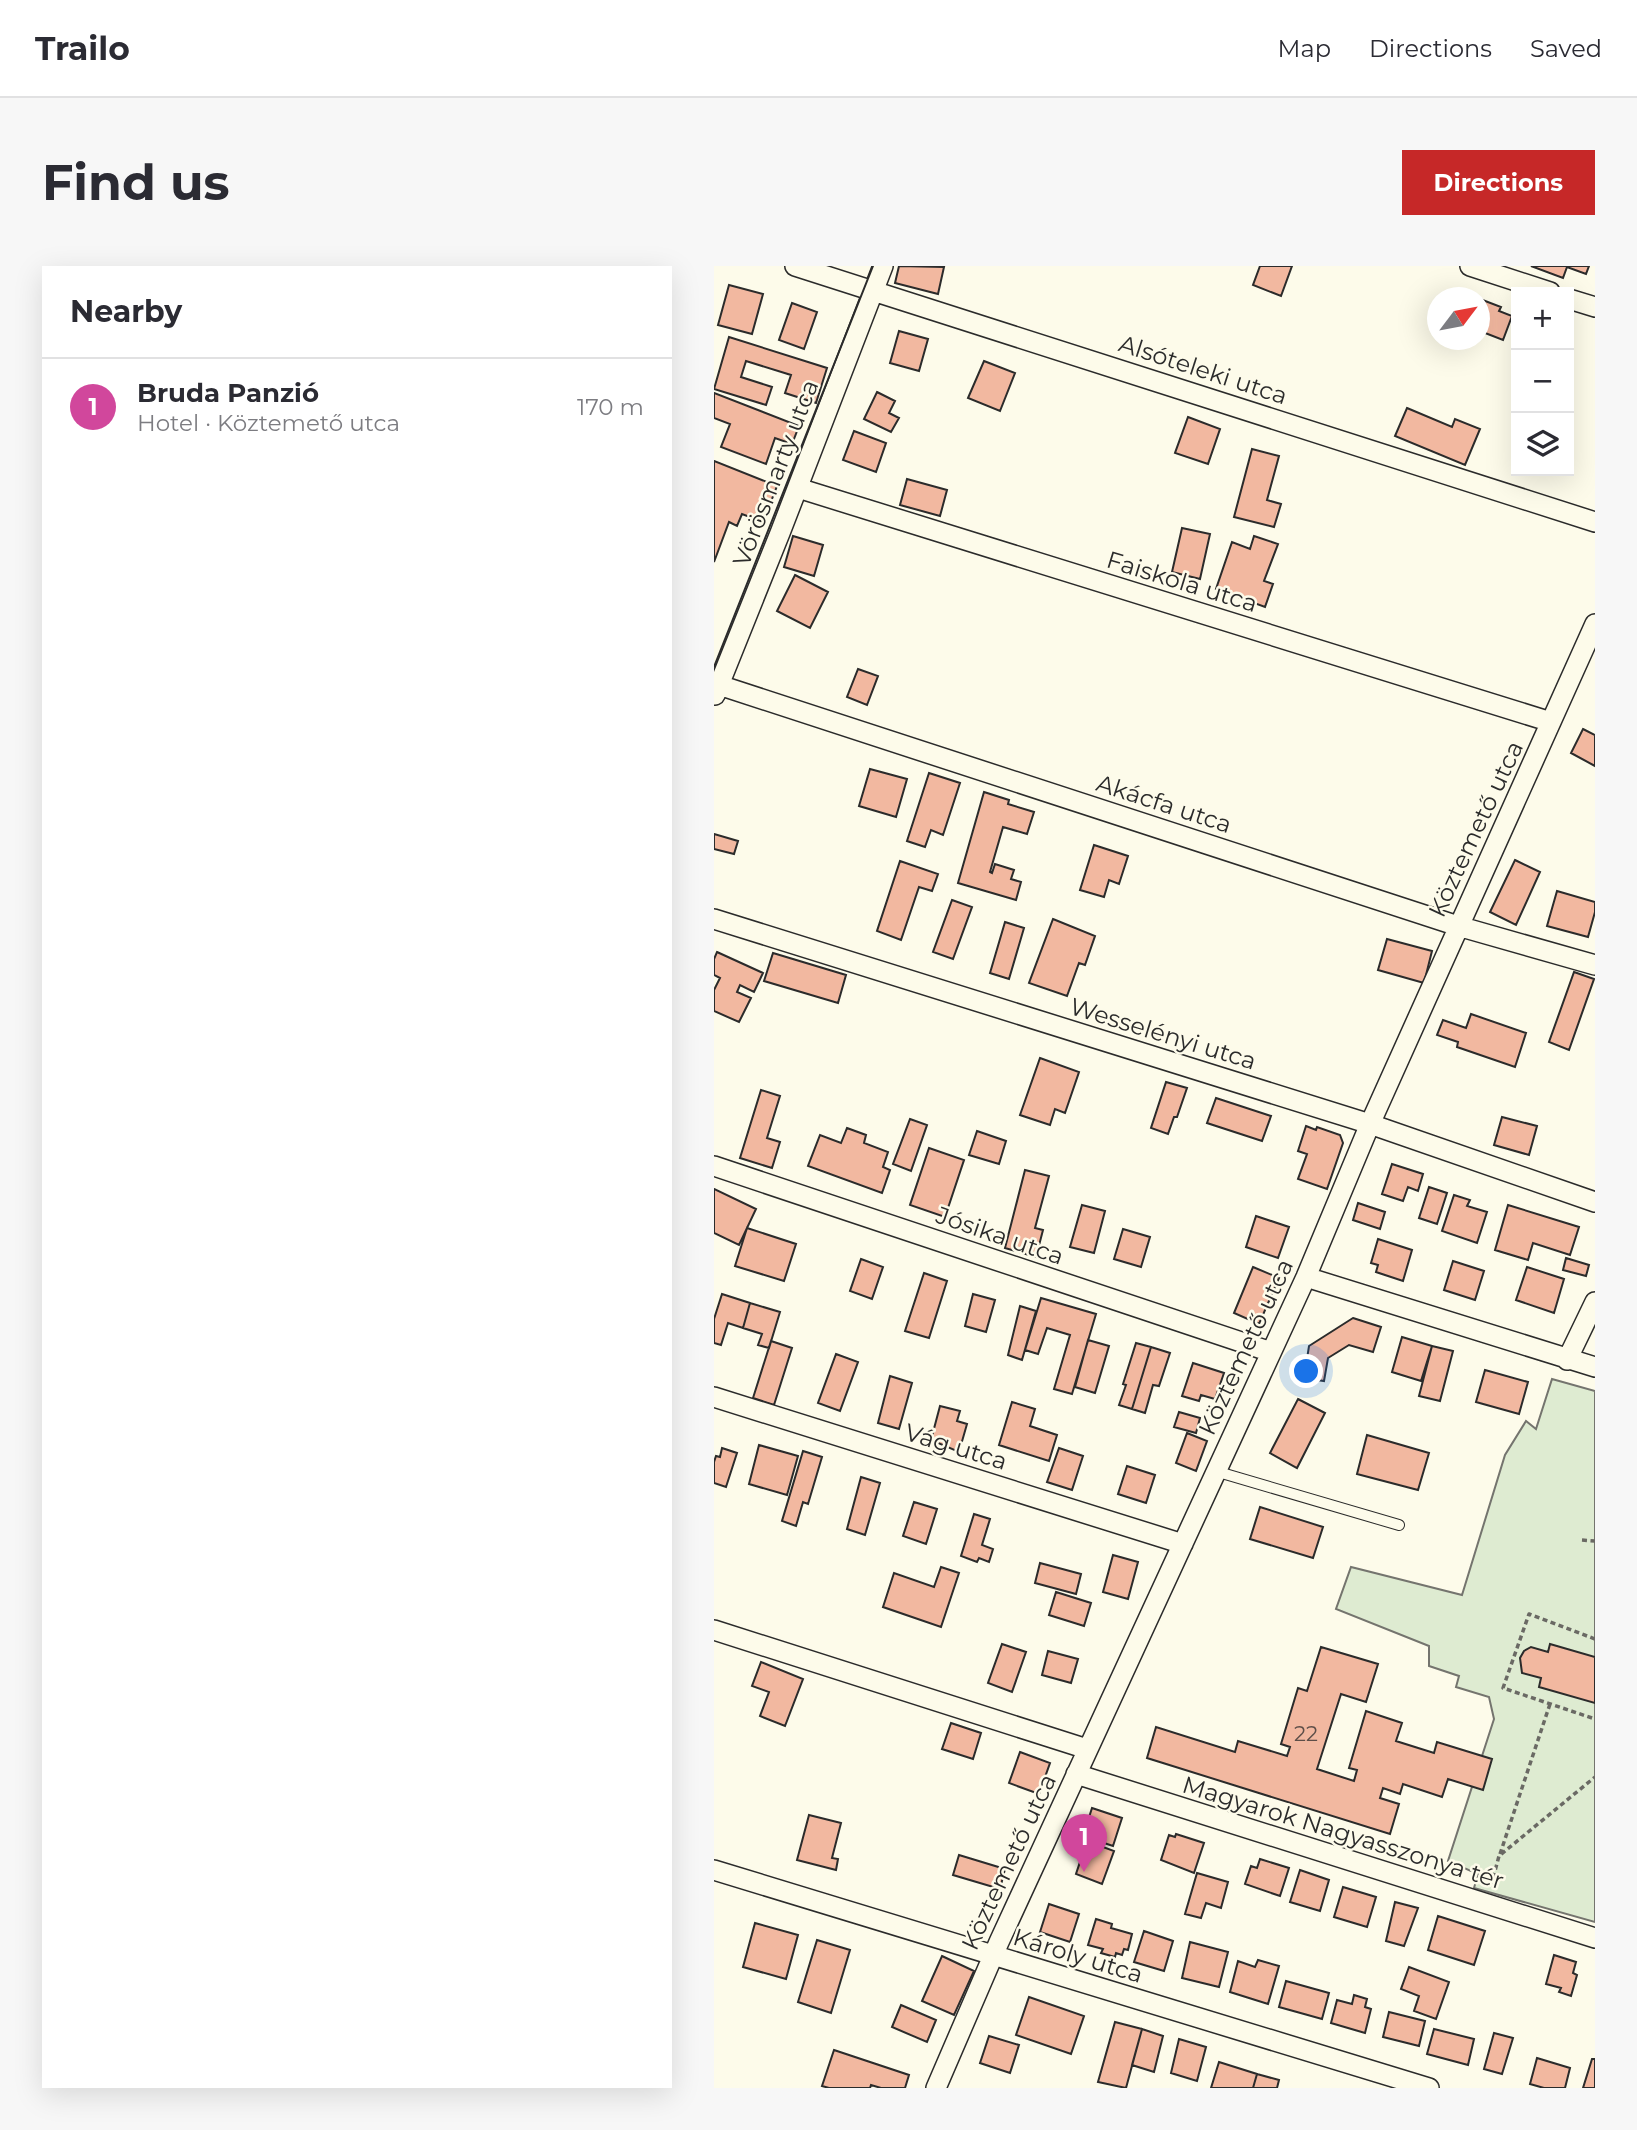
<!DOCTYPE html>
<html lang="en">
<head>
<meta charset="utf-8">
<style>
	body { margin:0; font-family:Montserrat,sans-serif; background:#f7f7f7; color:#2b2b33 }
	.controls { position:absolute; right:21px; top:21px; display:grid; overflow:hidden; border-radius:0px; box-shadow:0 7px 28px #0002 }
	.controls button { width:63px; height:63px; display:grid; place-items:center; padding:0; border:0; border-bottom:2px solid #e1e1e2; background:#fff; color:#2b2b33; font:35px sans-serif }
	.compass { position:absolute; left:713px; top:21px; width:63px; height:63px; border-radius:50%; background:#fff; box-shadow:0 7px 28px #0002; rotate:58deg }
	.you { position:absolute; left:593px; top:1106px; width:24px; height:24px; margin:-18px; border:5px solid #fff; border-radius:50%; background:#1a73e8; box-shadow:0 0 0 10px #1a73e833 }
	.badge { display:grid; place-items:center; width:46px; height:46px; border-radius:50%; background:#c62828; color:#fff; font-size:23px; font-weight:700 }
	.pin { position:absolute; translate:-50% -58px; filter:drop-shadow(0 2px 4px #0008) }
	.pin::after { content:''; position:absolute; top:37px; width:24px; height:21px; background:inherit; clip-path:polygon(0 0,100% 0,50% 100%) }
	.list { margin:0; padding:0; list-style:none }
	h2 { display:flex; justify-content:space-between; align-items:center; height:91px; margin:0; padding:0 28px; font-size:30px }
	h2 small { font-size:23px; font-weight:400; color:#7c7c81 }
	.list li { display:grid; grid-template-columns:46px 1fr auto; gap:21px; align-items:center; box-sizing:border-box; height:98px; padding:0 28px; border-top:2px solid #e1e1e2 }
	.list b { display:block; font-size:26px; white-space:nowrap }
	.list p { margin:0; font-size:23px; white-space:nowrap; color:#7c7c81 }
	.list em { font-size:23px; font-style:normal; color:#7c7c81 }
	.icon { flex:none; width:38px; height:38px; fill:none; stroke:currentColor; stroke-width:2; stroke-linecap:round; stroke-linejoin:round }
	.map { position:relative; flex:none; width:881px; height:1822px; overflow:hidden; border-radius:0px }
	header { display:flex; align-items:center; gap:42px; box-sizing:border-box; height:98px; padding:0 35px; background:#fff; border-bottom:2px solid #e1e1e2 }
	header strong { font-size:33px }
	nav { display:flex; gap:38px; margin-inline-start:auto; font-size:24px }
	.intro { display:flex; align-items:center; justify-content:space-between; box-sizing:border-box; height:168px; padding:0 42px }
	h1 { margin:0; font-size:49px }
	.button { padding:18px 32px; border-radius:0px; background:#c62828; color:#fff; font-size:24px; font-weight:700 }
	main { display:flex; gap:42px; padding:0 42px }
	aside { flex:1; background:#fff; border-radius:0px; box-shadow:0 7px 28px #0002 }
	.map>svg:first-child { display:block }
</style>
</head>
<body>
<header>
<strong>Trailo</strong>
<nav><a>Map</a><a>Directions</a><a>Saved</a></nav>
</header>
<div class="intro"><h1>Find us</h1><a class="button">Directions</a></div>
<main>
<aside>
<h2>Nearby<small></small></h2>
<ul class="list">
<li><span class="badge" style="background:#d1479c">1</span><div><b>Bruda Panzió</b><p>Hotel · Köztemető utca</p></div><em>170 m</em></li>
</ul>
</aside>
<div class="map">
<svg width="881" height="1822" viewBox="0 0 881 1822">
	<rect width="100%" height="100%" fill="#fdfbea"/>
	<!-- green -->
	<path fill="#deebd1" stroke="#74746e" stroke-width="2" d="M838 1113 881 1125V1656L760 1622 764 1608 734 1595 780 1453 775 1431 742 1421 745 1410 715 1400V1380L622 1343 637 1301 748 1329 791 1189 812 1155 822 1163Z"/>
	<!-- building -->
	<path fill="#f2b8a0" stroke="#2b2b2b" stroke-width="2" d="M185 0 230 1 224 28 181 17Z
		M546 0H578L567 30 539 19Z
		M817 0H875L872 8 853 1 849 12Z
		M15 19 49 28 38 68 4 59Z
		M766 33 787 41 785 45 798 50 789 74 766 65Z
		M78 37 103 46 90 83 65 74Z
		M185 65 214 73 205 105 176 97Z
		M15 71 113 102 102 137 71 127 77 109 32 95 27 111 58 121 52 139 0 123Z
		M270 95 301 107 286 145 254 132Z
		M163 126 181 135 175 147 185 152 177 166 150 153Z
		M0 127 85 160 78 178 61 172 52 198 7 181 16 158 0 152Z
		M693 142 738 161 741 153 766 163 751 199 681 170Z
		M474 151 506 163 494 198 461 187Z
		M140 165 172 177 162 206 129 194Z
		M538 183 565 190 553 234 567 238 560 261 520 251Z
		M0 195 63 220 49 256 28 248 23 260 15 256 0 296Z
		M193 213 233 224 226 250 186 239Z
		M468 262 496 268 486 313 458 306Z
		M79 270 109 279 100 310 70 301Z
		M540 270 564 278 550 315 559 318 551 341 502 323 518 276 536 283Z
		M81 309 114 326 96 362 63 345Z
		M144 403 164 410 153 439 133 431Z
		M869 463 881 469V500L857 487Z
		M156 503 193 513 182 551 145 540Z
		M215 507 246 517 229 569 217 564 211 581 193 575Z
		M270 526 295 534 294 538 320 546 313 568 289 561 276 606 278 607 281 598 300 604 297 613 307 616 302 634 244 617Z
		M0 568 24 575 20 588 0 583Z
		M380 579 414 590 405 618 395 614 390 631 366 624Z
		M801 594 826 606 802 659 776 646Z
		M186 595 224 608 218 625 205 621 187 674 163 665Z
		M843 625 881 636V646L874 671 833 660Z
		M238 634 258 641 239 693 219 686Z
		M339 653 381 670 371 699 365 697 353 730 315 717Z
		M291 656 310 662 295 713 276 707Z
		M673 673 718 685 710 717 664 704Z
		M3 686 49 707 40 726 26 719 23 726 37 732 25 756 0 745V724L6 712 0 709V693Z
		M59 687 132 709 124 737 50 715Z
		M860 706 880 713 855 784 835 776Z
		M757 748 812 767 801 801 743 781 744 776 723 769 729 754 752 762Z
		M326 792 365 806 351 847 341 843 336 859 306 849Z
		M452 816 473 822 463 851H460L454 868 437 862Z
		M47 824 66 830 53 872 66 876 58 902 26 892Z
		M502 832 557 850 548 875 493 857Z
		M788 851 823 860 815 889 780 879Z
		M196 853 213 859 197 905 179 898Z
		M592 860 602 864 603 861 626 869 629 877 613 923 584 913 593 888 584 885Z
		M133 862 152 869 150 877 174 886 169 901 176 904 168 927 94 900 106 869 127 877Z
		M263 865 292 875 285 898 255 889Z
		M215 882 250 894 231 951 196 939Z
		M678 898 709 908 704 925 694 921 689 935 668 928Z
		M311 904 335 910 321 962 329 964 322 991 291 982Z
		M715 921 733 927 723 958 705 952Z
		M0 923 42 943 25 979 0 967Z
		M740 929 756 934 753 940 773 946 763 977 728 965Z
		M644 937 671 946 666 963 639 954Z
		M368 939 391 945 380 987 356 981Z
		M794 939 865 961 856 989 819 977 814 994 781 984Z
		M542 950 575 961 564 992 532 981Z
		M33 962 82 978 70 1015 21 1000Z
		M409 963 436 971 427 1001 400 993Z
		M664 973 698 984 689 1015 662 1006 664 999 657 997Z
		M852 992 875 999 872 1010 849 1004Z
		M147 993 169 1001 158 1033 136 1025Z
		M739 995 770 1005 761 1034 730 1024Z
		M539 1001 565 1012 545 1058 520 1047Z
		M813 1001 850 1013 840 1047 802 1034Z
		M210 1007 233 1015 215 1072 191 1065Z
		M8 1028 36 1037 29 1062 14 1057 7 1079 0 1077V1053Z
		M259 1028 281 1034 272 1066 251 1060Z
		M327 1032 382 1048 358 1128 340 1123 356 1069 333 1062 324 1088 311 1084Z
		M36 1037 66 1046 55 1082 44 1079 48 1068 29 1062Z
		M306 1040 322 1045 308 1094 294 1089Z
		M639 1052 667 1061 659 1086 635 1079 614 1092 610 1115 590 1112 595 1080Z
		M688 1071 718 1080 707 1115 678 1106Z
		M374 1074 395 1080 381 1127 361 1121Z
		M57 1075 78 1082 60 1139 39 1132Z
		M422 1077 437 1081 418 1143 405 1139 412 1119 409 1118Z
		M718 1080 739 1085 726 1135 705 1130Z
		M437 1081 456 1087 445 1120 439 1119 431 1147 418 1143Z
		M122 1088 144 1096 126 1145 104 1137Z
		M479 1097 510 1107 501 1133 487 1129 485 1135 468 1130Z
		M771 1104 814 1116 805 1148 762 1136Z
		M176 1110 198 1117 185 1163 164 1157Z
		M584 1133 611 1147 583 1202 556 1187Z
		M298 1136 321 1143 316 1160 343 1169 335 1195 285 1179Z
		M226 1140 246 1145 243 1155 253 1158 245 1186 217 1174Z
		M465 1146 486 1152 482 1167 460 1161Z
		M473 1167 493 1175 482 1205 462 1197Z
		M653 1169 715 1187 704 1224 643 1208Z
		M45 1179 84 1190 73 1229 35 1218Z
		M8 1182 23 1187 12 1221 0 1217V1196L2 1190 6 1191Z
		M345 1182 369 1190 358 1224 333 1216Z
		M89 1185 108 1191 94 1238 89 1236 82 1260 68 1255Z
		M413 1200 441 1209 432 1237 404 1228Z
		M147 1211 166 1217 151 1269 133 1263Z
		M200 1236 223 1243 212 1278 189 1270Z
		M546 1241 609 1261 599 1292 536 1273Z
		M260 1248 276 1253 268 1279 279 1283 275 1296 265 1292 263 1296 247 1290Z
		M399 1289 424 1296 414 1333 389 1326Z
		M326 1297 367 1308 362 1328 321 1317Z
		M227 1301 245 1307 227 1361 169 1341 180 1307 220 1321Z
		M342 1326 377 1337 370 1360 335 1349Z
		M288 1378 312 1386 298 1426 274 1417Z
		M836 1378 881 1391V1437L825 1421 827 1412 808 1407 806 1392 810 1385 817 1381 834 1386Z
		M607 1381 664 1398 652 1436 627 1428 603 1503 640 1515 643 1504 635 1502 652 1445 688 1457 682 1475 720 1487 723 1476 778 1493 769 1524 734 1513 728 1531 689 1518 686 1528 669 1522 666 1532 685 1538 676 1568 433 1492 442 1461 521 1486 524 1475 573 1490 576 1481 567 1478 584 1422 593 1425Z
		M334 1385 364 1393 357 1417 328 1409Z
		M47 1396 89 1413 71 1460 46 1450 55 1426 38 1420Z
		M237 1457 267 1467 259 1493 228 1483Z
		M306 1486 336 1497 325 1528 295 1517Z
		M378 1542 408 1552 399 1580 369 1570Z
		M95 1549 127 1557 118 1592 124 1593 122 1604 83 1594Z
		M462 1568 490 1577 480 1607 447 1594 455 1569 461 1571Z
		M373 1575 400 1585 388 1618 362 1608Z
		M245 1589 291 1603 286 1623 239 1609Z
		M546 1593 575 1602 566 1630 531 1618 537 1600 543 1602Z
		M586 1604 615 1614 606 1645 576 1636Z
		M483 1607 514 1616 507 1642 492 1637 487 1652 471 1648Z
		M629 1621 662 1631 653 1661 620 1651Z
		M681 1636 704 1642 690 1680 672 1675Z
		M335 1638 365 1648 356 1676 326 1666Z
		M724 1650 771 1665 760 1699 714 1684Z
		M382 1653 398 1658 397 1662 418 1668 414 1684 410 1683 408 1689 402 1687 401 1691 387 1687 389 1683 374 1679Z
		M41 1657 84 1669 72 1713 29 1701Z
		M430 1665 459 1675 450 1705 420 1696Z
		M103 1674 136 1684 117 1747 84 1736Z
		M476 1676 514 1686 505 1721 468 1712Z
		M840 1689 862 1696 859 1707 863 1709 857 1730 845 1726 847 1722 832 1718Z
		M228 1690 260 1705 240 1749 208 1735Z
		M544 1694 565 1700 554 1738 516 1726 524 1695 541 1701Z
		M695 1701 735 1716 722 1753 700 1745 705 1730 687 1723Z
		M572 1715 615 1727 608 1753 565 1741Z
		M640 1729 653 1733 651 1741 657 1743 651 1767 617 1757 623 1734 638 1738Z
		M315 1731 370 1750 357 1788 302 1769Z
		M187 1739 222 1754 213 1776 178 1761Z
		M675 1746 711 1755 705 1780 669 1771Z
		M401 1756 428 1763 412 1822 384 1816Z
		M428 1763 449 1770 440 1806 418 1799Z
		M720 1763 760 1773 754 1799 713 1788Z
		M780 1767 799 1772 788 1808 770 1803Z
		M275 1770 305 1779 296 1807 266 1797Z
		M465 1773 492 1781 483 1815 457 1807Z
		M120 1784 195 1809 191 1822H167L157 1819 156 1822H115L108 1820Z
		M823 1792 856 1802 851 1822H830L816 1818Z
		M878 1793H881V1822H869Z
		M505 1796 543 1808 539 1822H497Z
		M543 1808 565 1814 563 1822H539Z"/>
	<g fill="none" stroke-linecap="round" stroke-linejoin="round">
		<defs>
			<path id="service" d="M501 1205 685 1259"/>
			<path id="minor" d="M81 0 881 256
				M756 0 836 26
				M855 33 881 41
				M84 222 837 456
				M5 419 744 660 881 699
				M1 429 66 267 169 0
				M0 653 656 858 881 936
				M0 900 557 1086
				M592 1011 881 1101
				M853 1094 881 1036
				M0 1131 469 1278
				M0 1364 373 1483
				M362 1508 881 1672
				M0 1604 715 1822
				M222 1822 285 1676 592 1011 656 858 881 358"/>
		</defs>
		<!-- service casing -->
		<use href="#service" stroke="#2b2b2b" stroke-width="12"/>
		<!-- minor casing -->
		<use href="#minor" stroke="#2b2b2b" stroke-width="22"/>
		<!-- path -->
		<path stroke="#6a6964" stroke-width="3.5" stroke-dasharray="5 3.5" stroke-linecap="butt" d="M868 1274 881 1275
			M881 1373 815 1348 789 1422 881 1453
			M786 1588 836 1438
			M777 1620 785 1590 881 1511"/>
		<!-- service -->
		<use href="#service" stroke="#fdfbea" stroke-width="10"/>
		<!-- minor -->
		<use href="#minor" stroke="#fdfbea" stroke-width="19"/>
		<!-- tram -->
		<path stroke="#2b2b2b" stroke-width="2" d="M0 401 159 0"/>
	</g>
	<g text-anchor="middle" stroke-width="5" stroke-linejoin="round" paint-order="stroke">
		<!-- number labels -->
		<g font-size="21" fill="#5d4e48">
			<text x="592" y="1475">22</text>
		</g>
		<!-- street labels -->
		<g font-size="24" fill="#2b2b2b" stroke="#fdfbea">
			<text transform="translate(489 104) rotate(18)" y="8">Alsóteleki utca</text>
			<text transform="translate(62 207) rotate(-69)" y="8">Vörösmarty utca</text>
			<text transform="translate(468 316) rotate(17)" y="8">Faiskola utca</text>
			<text transform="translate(450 538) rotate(18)" y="8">Akácfa utca</text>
			<text transform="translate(762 563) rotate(-65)" y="8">Köztemető utca</text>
			<text transform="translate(449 768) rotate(17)" y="8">Wesselényi utca</text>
			<text transform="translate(286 970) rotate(19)" y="8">Jósika utca</text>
			<text transform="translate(532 1081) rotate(-65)" y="8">Köztemető utca</text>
			<text transform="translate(242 1181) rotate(17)" y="8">Vág utca</text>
			<text transform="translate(629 1567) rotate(17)" y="8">Magyarok Nagyasszonya tér</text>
			<text transform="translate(295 1596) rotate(-65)" y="8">Köztemető utca</text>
			<text transform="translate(364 1690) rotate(17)" y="8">Károly utca</text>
		</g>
	</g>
</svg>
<div class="controls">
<button>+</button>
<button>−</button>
<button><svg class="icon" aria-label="layers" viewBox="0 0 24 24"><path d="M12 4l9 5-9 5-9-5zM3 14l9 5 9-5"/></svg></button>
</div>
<svg class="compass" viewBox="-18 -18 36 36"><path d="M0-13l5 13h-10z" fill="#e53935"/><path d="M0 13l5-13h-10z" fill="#7c7c81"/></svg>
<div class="you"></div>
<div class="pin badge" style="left:370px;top:1606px;background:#d1479c">1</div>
</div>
</main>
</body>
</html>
